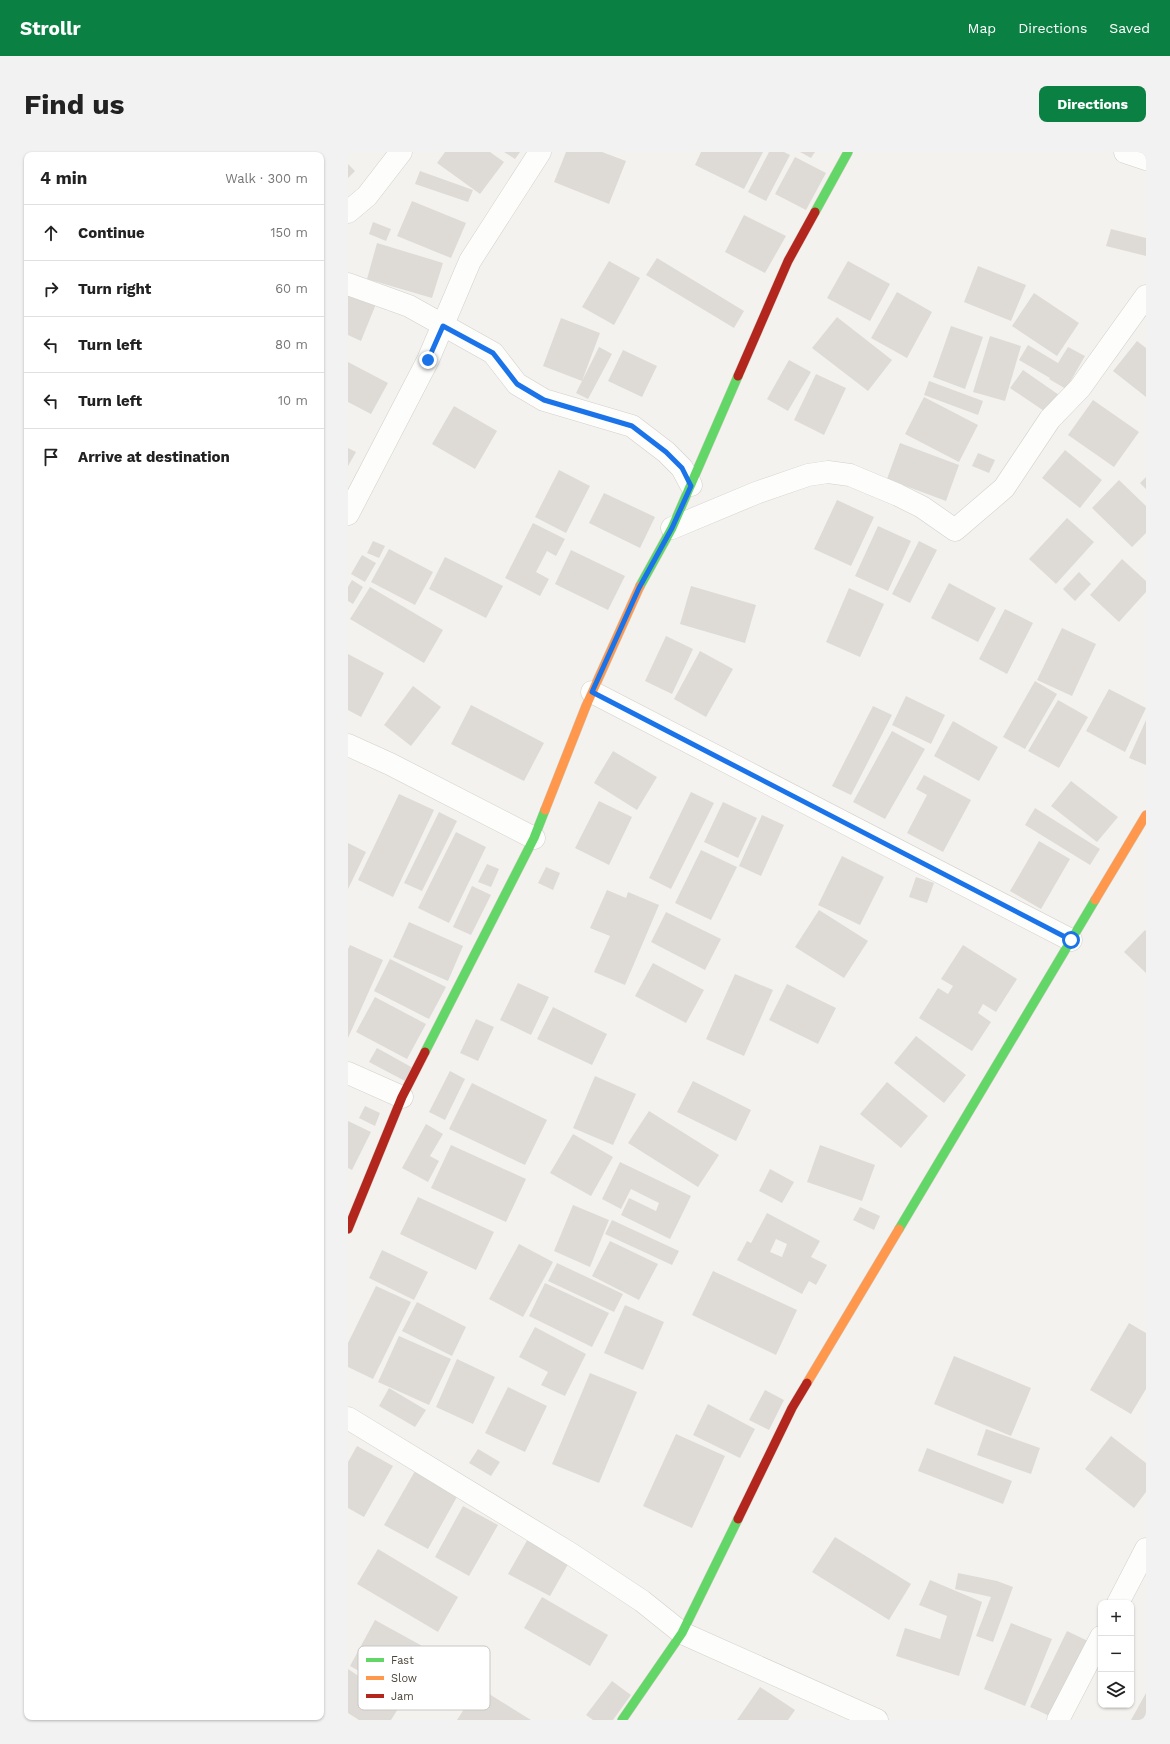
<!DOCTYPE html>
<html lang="en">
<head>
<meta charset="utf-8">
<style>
	body { margin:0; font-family:"Work Sans",sans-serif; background:#f2f2f2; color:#222 }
	.controls { position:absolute; right:12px; bottom:12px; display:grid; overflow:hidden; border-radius:8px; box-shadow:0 1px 3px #0004 }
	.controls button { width:36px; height:36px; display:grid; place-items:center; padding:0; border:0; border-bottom:1px solid #e0e0e0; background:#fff; color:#222; font:20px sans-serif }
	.stop { position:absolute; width:12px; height:12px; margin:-9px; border:3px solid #1a73e8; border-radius:50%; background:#fff }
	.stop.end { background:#1a73e8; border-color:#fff; box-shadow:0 1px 4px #0008 }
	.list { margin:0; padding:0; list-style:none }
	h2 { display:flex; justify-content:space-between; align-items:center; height:52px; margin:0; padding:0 16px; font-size:17px }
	h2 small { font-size:13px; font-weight:400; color:#767676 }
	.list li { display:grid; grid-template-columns:26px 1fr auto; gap:12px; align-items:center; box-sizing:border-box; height:56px; padding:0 16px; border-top:1px solid #e0e0e0 }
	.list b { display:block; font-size:15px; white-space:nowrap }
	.list em { font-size:13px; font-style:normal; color:#767676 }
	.icon { flex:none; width:22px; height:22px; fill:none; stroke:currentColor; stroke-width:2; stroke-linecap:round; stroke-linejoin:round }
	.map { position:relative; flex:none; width:798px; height:1568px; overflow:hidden; border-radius:8px }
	header { display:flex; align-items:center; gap:24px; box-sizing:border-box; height:56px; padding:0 20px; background:#0b8043; color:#fff }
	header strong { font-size:19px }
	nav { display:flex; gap:22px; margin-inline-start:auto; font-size:14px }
	.intro { display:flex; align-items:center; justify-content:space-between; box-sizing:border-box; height:96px; padding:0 24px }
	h1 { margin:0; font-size:28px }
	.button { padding:10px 18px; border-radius:8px; background:#0b8043; color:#fff; font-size:14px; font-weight:700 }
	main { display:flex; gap:24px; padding:0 24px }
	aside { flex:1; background:#fff; border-radius:8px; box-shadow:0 1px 3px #0004 }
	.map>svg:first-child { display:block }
</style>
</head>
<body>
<header>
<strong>Strollr</strong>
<nav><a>Map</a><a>Directions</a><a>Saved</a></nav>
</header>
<div class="intro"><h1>Find us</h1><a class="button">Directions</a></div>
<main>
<aside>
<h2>4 min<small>Walk · 300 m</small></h2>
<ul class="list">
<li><svg class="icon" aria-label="ahead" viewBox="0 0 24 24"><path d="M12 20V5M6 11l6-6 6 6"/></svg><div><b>Continue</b></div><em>150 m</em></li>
<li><svg class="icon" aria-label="right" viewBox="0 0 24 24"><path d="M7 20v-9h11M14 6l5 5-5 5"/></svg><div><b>Turn right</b></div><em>60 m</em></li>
<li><svg class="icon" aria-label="left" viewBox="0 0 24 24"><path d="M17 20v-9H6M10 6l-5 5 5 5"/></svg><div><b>Turn left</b></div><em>80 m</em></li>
<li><svg class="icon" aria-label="left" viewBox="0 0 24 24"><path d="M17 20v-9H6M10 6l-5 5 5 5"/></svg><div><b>Turn left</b></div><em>10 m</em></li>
<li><svg class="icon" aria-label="arrive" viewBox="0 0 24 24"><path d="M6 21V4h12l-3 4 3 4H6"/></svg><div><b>Arrive at destination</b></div></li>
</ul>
</aside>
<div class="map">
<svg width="798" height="1568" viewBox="0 0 798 1568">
	<rect width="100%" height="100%" fill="#f4f2ee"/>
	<!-- building -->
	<path fill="#dedbd6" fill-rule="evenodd" d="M97 0H142L156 10 132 42 89 11Z
		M156 0H172L167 7Z
		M218 0H254L278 9 261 52 206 30Z
		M353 0H415L396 37 347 13Z
		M421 0H436L442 3 418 49 400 40Z
		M452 0H467L463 6Z
		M447 5 478 21 458 58 427 42Z
		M0 12 7 19 0 26Z
		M72 19 125 38 120 50 67 32Z
		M64 49 118 71 103 106 49 84Z
		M396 63 438 84 417 121 377 100Z
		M25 70 43 77 38 89 21 82Z
		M763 77 798 86V104L758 94Z
		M29 91 95 111 84 146 19 127Z
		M309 106 396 159 386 176 298 123Z
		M261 109 292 126 266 173 234 155Z
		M500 109 542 132 522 169 479 146Z
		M630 114 678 133 663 169 616 150Z
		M0 140 28 152 13 189 0 183Z
		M549 140 584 160 559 206 523 186Z
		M686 141 731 171 709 204 664 174Z
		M489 165 544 208 520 239 464 196Z
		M213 166 252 181 234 229 195 214Z
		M603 174 635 185 617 237 585 225Z
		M642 184 673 194 657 249 625 240Z
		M789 189 798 196V245L765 219Z
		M680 193 710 211 720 195 737 204 718 237 701 227 702 226 671 208Z
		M251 195 264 202 240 247 228 241Z
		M275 198 309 214 294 245 260 229Z
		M441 208 463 220 440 259 419 247Z
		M0 210 40 231 23 262 0 250Z
		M675 218 711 243 699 261 662 236Z
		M468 222 498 236 476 283 446 268Z
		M581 229 635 249 630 263 576 243Z
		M576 245 630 273 611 310 557 282Z
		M745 248 791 280 766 315 720 283Z
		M106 254 149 279 127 317 84 292Z
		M552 291 611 313 598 349 539 327Z
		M0 296 8 300 0 314Z
		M717 298 754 328 732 356 694 326Z
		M630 301 647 308 641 321 624 314Z
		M211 318 242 334 218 381 187 365Z
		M798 325V337L792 331Z
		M771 328 798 354V381L784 395 744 356Z
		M256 341 307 365 292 396 241 371Z
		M489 348 526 365 503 414 466 397Z
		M719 366 746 390 708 432 681 407Z
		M185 371 217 387 208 404 199 399 188 420 201 427 192 444 157 426Z
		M530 374 563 389 540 439 507 424Z
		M25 389 37 394 31 406 19 401Z
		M571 389 589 398 562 451 544 442Z
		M41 397 85 420 67 453 23 430Z
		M223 398 277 424 260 458 207 432Z
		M14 403 28 411 17 430 3 422Z
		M97 405 155 434 138 466 81 437Z
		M774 407 798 429V440L771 470 742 443Z
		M731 420 743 432 727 449 715 437Z
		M4 428 15 435 5 452 0 449V435Z
		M601 431 648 456 630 490 583 466Z
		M343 434 408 453 397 491 332 472Z
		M22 435 95 478 76 511 2 467Z
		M501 436 536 452 512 505 478 490Z
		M657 457 685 471 659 522 631 507Z
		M714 476 748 492 724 544 689 528Z
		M318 484 345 497 324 542 297 529Z
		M352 499 385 517 358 565 326 547Z
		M0 502 36 521 13 565 0 558Z
		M687 529 709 542 677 597 655 585Z
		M65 534 93 555 63 594 36 573Z
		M761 537 798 556 777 600 738 579Z
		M558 544 597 563 583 592 544 573Z
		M710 548 740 565 711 616 680 599Z
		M123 553 196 591 176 629 103 592Z
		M525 554 544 563 503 643 484 634Z
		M798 568V613L781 606Z
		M605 569 650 595 631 629 586 604Z
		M544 579 577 597 537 667 505 650Z
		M265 599 309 625 289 658 246 631Z
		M576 623 623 648 595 700 559 681 579 643 568 637Z
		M723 629 770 665 749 690 703 654Z
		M343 640 366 651 323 737 301 726Z
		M51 642 86 658 45 745 10 728Z
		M251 649 284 665 261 713 227 696Z
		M375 650 409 666 390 706 356 690Z
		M687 656 752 697 742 713 677 673Z
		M91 660 109 669 74 739 56 731Z
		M414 663 436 673 413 724 391 714Z
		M108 680 138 695 101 771 70 756Z
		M691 689 722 707 693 757 662 739Z
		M0 691 18 700 0 737Z
		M353 698 389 715 363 768 327 751Z
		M494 704 536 725 512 773 470 753Z
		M139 712 151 717 143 735 130 730Z
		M198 715 212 721 205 738 190 731Z
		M568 725 586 731 579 751 561 745Z
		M124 734 143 743 123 783 105 775Z
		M259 738 278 746 280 740 311 753 277 833 246 820 262 784 242 776Z
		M471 758 520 789 496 826 447 795Z
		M318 760 373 787 357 818 303 790Z
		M61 770 115 794 100 829 45 805Z
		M797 778 798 779V821L776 800Z
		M2 793 35 808 0 886V797Z
		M615 793 669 827 648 860 635 852 630 861 643 870 624 899 571 866 590 836 600 842 605 834 593 827Z
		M42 807 98 835 81 867 26 839Z
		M305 811 356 838 338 871 287 844Z
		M387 822 425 838 396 904 358 887Z
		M170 831 201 845 183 883 152 868Z
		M439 832 488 856 470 892 421 868Z
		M27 845 78 872 59 907 8 880Z
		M205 855 259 882 244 913 189 887Z
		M128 867 146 875 130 909 112 901Z
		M568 884 618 923 596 951 546 911Z
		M29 896 65 916 57 929 21 910Z
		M102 919 117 927 97 968 81 960Z
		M247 924 288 942 265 993 225 976Z
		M345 929 403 958 388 989 329 960Z
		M539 930 580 964 553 996 512 962Z
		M124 931 199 968 177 1013 101 977Z
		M17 954 32 961 27 974 11 966Z
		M301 959 371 1003 350 1035 280 991Z
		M0 969 23 980 4 1018 0 1016Z
		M78 972 95 982 82 1004 91 1009 80 1030 54 1016Z
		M225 982 265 1005 243 1044 202 1021Z
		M103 993 178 1027 158 1070 83 1036Z
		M472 993 527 1013 514 1049 459 1030Z
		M272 1010 343 1044 322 1087 273 1063 281 1046 308 1059 311 1051 283 1037 273 1057 254 1047Z
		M422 1017 446 1030 434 1051 411 1039Z
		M70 1045 146 1080 128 1118 52 1082Z
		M225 1053 261 1068 242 1115 206 1099Z
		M512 1055 532 1064 526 1078 505 1068Z
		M419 1061 472 1089 463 1105 479 1113 468 1133 461 1129 454 1142 389 1108 399 1089 403 1091ZM428 1087 439 1092 434 1105 422 1100Z
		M264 1068 331 1099 324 1113 257 1082Z
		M262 1089 310 1112 291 1148 244 1124Z
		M171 1092 205 1110 175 1165 141 1147Z
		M34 1098 80 1120 66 1148 21 1126Z
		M209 1111 275 1142 266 1160 200 1129Z
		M365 1119 449 1158 428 1203 344 1163Z
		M197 1131 261 1161 244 1195 181 1164Z
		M28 1134 63 1150 25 1227 0 1215V1191Z
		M69 1150 118 1175 104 1204 54 1179Z
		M277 1153 316 1170 295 1218 256 1201Z
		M781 1171 798 1181V1237L783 1262 742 1238Z
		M187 1175 238 1202 217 1244 193 1233 200 1220 171 1205Z
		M51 1184 103 1207 81 1253 30 1230Z
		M606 1204 683 1236 663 1284 586 1252Z
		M109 1207 147 1225 125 1272 88 1255Z
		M242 1221 289 1240 251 1331 204 1312Z
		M160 1235 199 1254 177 1300 137 1281Z
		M41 1236 78 1258 67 1275 31 1254Z
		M417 1238 436 1248 421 1278 401 1268Z
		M360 1252 407 1277 392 1306 345 1283Z
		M638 1277 692 1296 683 1322 629 1303Z
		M328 1282 377 1304 344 1376 295 1354Z
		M763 1284 798 1311V1340L786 1356 737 1317Z
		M9 1294 45 1314 16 1365 0 1356V1310Z
		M579 1296 664 1329 655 1352 570 1319Z
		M130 1297 152 1310 143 1324 121 1311Z
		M67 1319 110 1343 80 1397 36 1373Z
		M115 1354 150 1373 121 1424 87 1405Z
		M181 1385 223 1407 202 1444 160 1422Z
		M487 1385 563 1432 541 1468 464 1420Z
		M30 1397 110 1445 90 1480 9 1432Z
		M610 1421 649 1429 665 1435 645 1490 628 1484 643 1445 607 1437Z
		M582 1428 634 1450 611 1524 548 1504 557 1476 592 1487 599 1464 571 1453Z
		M194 1445 260 1483 242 1514 176 1476Z
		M27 1468 87 1501 61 1547 2 1514Z
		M663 1471 704 1487 677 1554 636 1537Z
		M719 1479 742 1490 706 1566 682 1555Z
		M0 1517 53 1552 43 1568H11L0 1561Z
		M264 1529 283 1543 265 1568H245L238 1563Z
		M130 1535 183 1568H109Z
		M412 1535 447 1558 440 1568H389Z
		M798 1541V1568H783Z"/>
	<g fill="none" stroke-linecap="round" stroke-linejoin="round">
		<defs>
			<path id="street" d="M777 0 798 7
				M0 60 19 44 53 0
				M0 132 61 154 145 201 169 232 196 248 284 274 318 300 334 316 343 333
				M0 362 80 208 122 109 192 0
				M324 376 408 341 460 323 480 320 502 323 550 343 574 355 607 378 656 336 702 267 732 236 798 144
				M244 540 723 788
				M0 593 42 612 186 686
				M0 921 54 945
				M0 1266 223 1402 294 1449 334 1481 529 1568
				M770 1451 798 1397
				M710 1568 753 1485"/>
			<path id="fast" d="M467 60 500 0
				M292 434 324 376 390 224
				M77 900 186 686 197 658
				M551 1077 747 748
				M274 1568 334 1481 390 1367"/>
			<path id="slow" d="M197 658 238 554 292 434
				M747 748 798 663
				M459 1231 551 1077"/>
			<path id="jam" d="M390 224 440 109 467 60
				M0 1077 54 945 77 900
				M390 1367 444 1256 459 1231"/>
		</defs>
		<!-- street casing -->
		<use href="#street" stroke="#d2d0cb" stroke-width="23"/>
		<!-- fast casing -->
		<use href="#fast" stroke="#d3cfc5" stroke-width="10"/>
		<!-- slow casing -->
		<use href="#slow" stroke="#d3cfc5" stroke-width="10"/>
		<!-- jam casing -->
		<use href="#jam" stroke="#d3cfc5" stroke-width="10"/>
		<!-- street -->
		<use href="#street" stroke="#fdfdfc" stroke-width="22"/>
		<!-- fast -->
		<use href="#fast" stroke="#63d668" stroke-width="9"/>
		<!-- slow -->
		<use href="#slow" stroke="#ff974d" stroke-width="9"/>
		<!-- jam -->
		<use href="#jam" stroke="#b3261e" stroke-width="9"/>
	</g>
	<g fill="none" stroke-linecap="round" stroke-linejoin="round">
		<!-- route -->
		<path stroke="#1a73e8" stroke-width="5" d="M80 208 95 174 145 201 169 232 196 248 284 274 318 300 334 316 343 334 324 376 291 436 244 540 723 788"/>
	</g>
	<!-- legend -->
	<rect x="10" y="1494" width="132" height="64" rx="6" fill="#fff" stroke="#c9c7c4" stroke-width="1"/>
	<rect x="18" y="1506" width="18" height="4" fill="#63d668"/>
	<rect x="18" y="1524" width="18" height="4" fill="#ff974d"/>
	<rect x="18" y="1542" width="18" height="4" fill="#b3261e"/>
	<g font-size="11" fill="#4b4439">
		<text x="43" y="1512">Fast</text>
		<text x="43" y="1530">Slow</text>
		<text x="43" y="1548">Jam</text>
	</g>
</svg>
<div class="controls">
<button>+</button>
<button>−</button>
<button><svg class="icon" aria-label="layers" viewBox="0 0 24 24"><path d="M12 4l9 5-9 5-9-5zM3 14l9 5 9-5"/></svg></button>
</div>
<div class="stop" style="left:723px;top:788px"></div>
<div class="stop end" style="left:80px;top:208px"></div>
</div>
</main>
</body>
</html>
